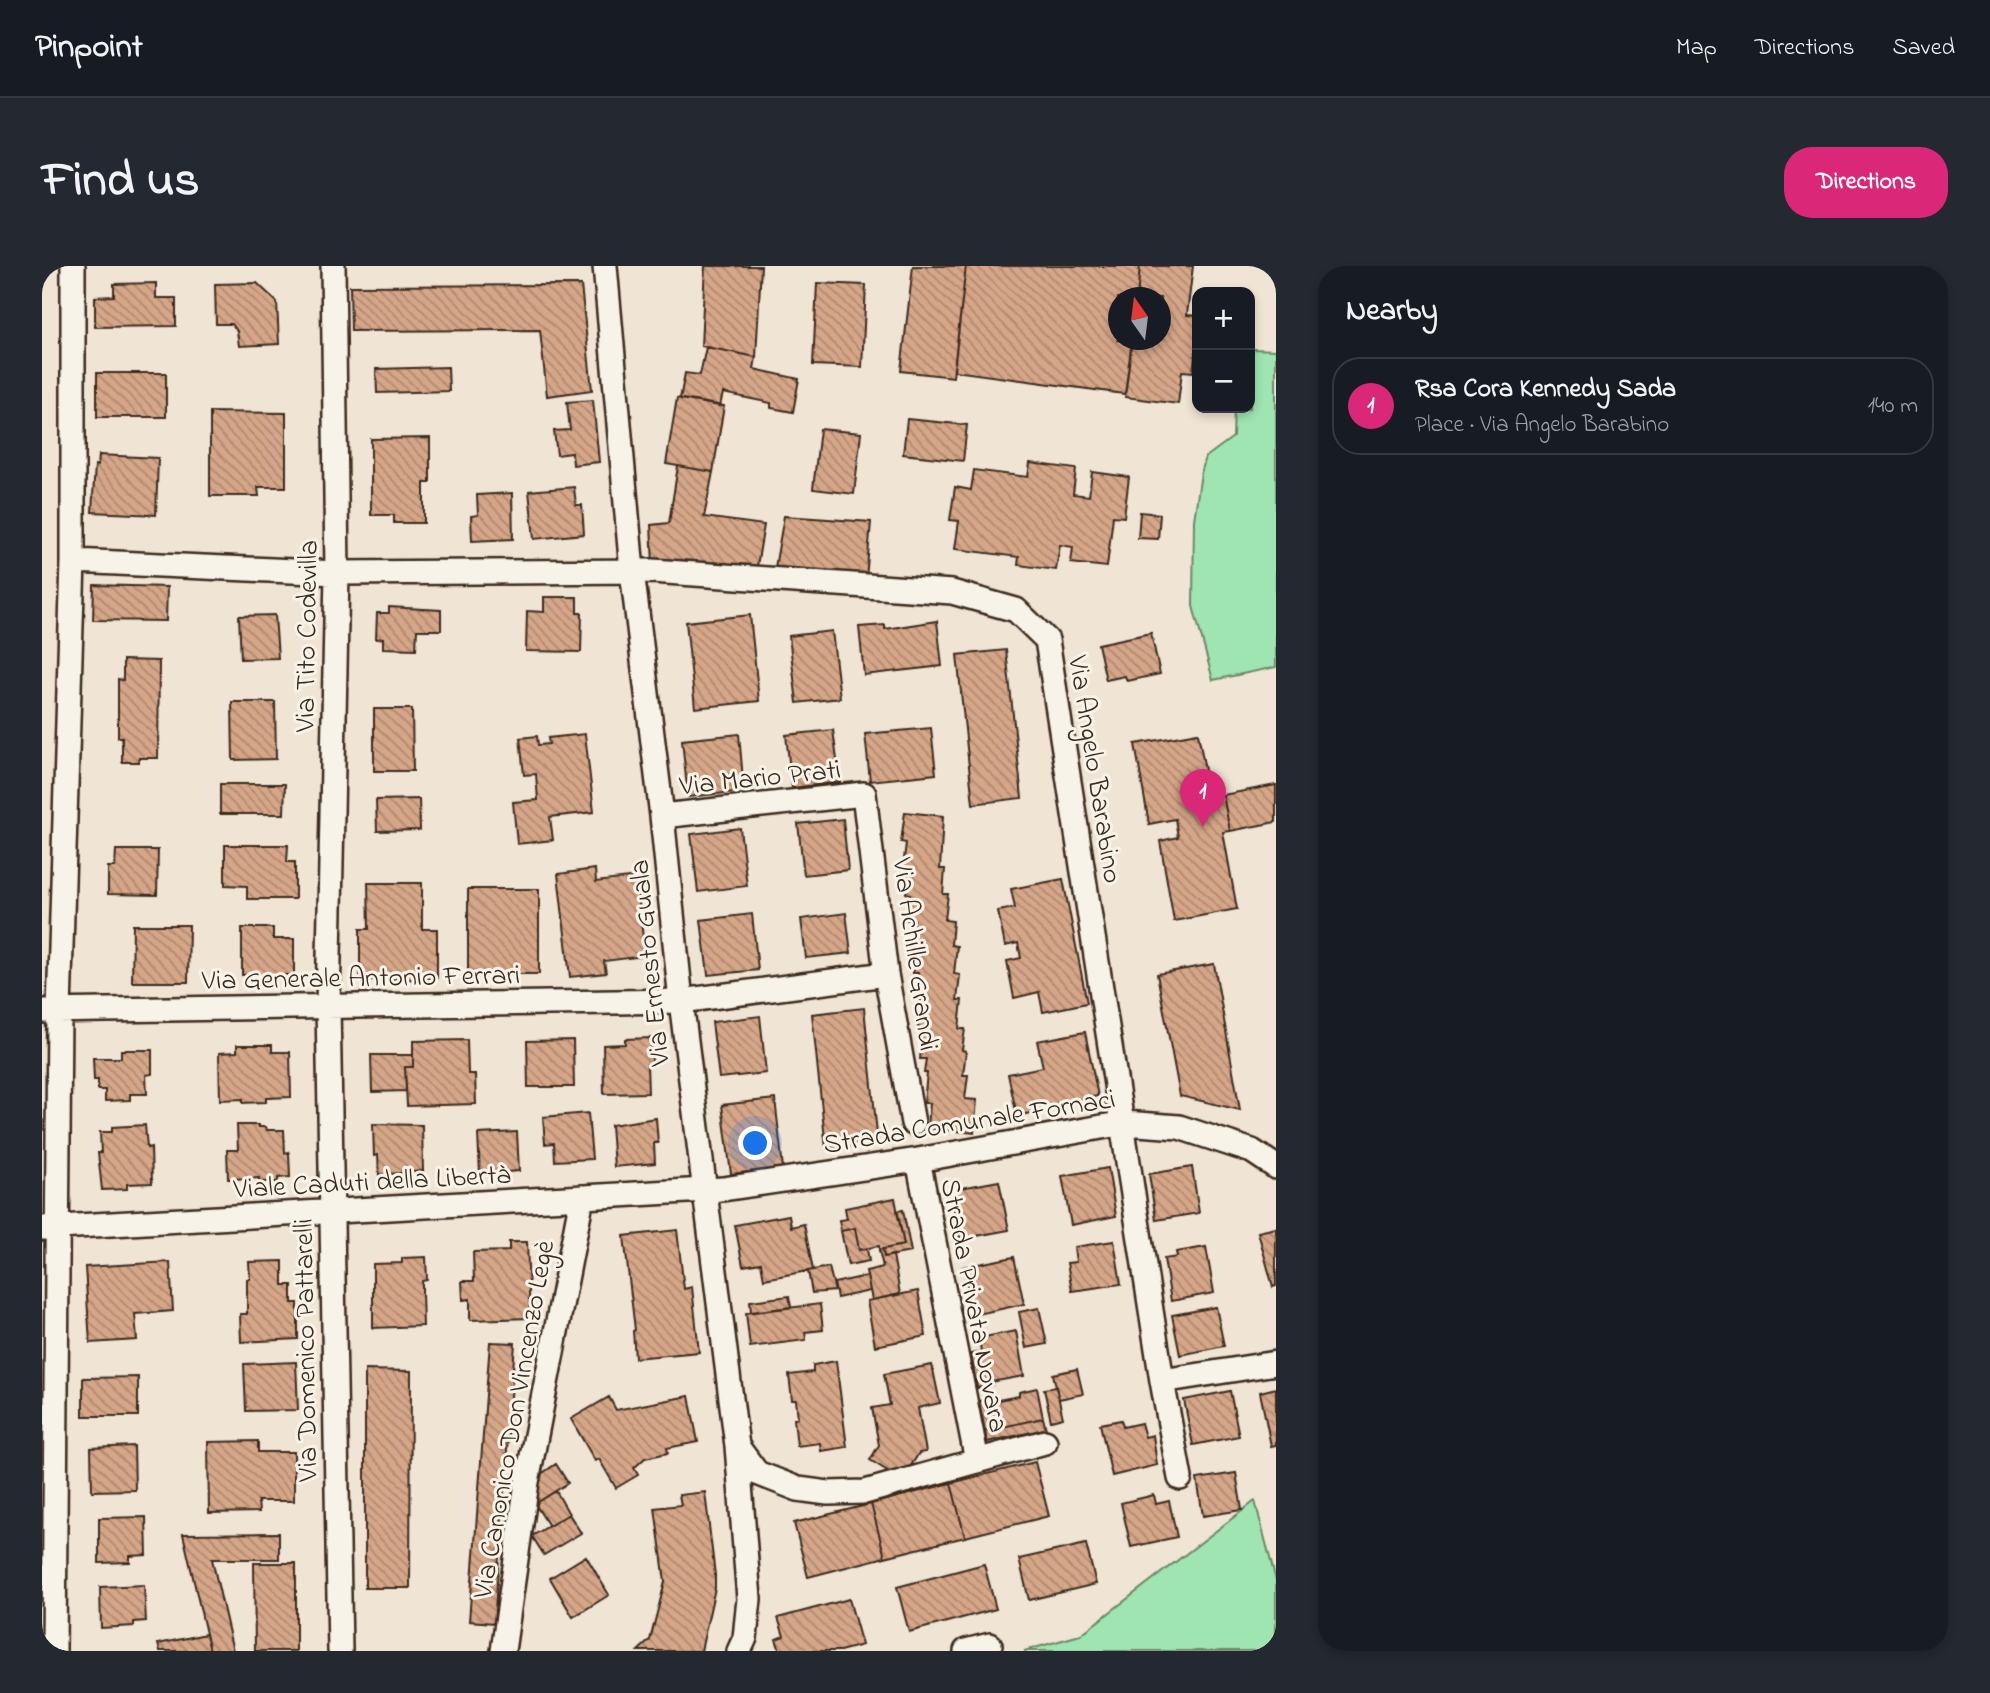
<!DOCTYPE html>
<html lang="en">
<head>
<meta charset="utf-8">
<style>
	body { margin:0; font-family:"Indie Flower",sans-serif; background:#242831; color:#f1f3f6 }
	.controls { position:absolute; right:21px; top:21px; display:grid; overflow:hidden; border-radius:14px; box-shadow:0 4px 10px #0003 }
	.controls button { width:63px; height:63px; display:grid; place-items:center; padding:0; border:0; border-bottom:2px solid #363941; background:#171b24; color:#f1f3f6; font:35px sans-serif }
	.compass { position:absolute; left:1066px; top:21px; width:63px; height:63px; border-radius:50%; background:#171b24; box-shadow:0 4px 10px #0003; rotate:346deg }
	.you { position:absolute; left:714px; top:878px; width:24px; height:24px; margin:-18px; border:5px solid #fff; border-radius:50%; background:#1a73e8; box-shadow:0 0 0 10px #1a73e833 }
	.badge { display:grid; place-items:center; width:46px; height:46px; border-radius:50%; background:#db2777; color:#fff; font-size:23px; font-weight:700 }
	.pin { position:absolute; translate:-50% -58px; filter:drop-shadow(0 2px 4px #0008) }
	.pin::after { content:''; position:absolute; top:37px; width:24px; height:21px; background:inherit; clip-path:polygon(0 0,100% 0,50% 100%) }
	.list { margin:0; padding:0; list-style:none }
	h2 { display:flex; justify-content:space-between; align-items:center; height:91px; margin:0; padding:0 28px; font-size:30px }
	h2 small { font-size:23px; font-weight:400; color:#9ea1a6 }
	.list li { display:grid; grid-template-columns:46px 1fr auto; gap:21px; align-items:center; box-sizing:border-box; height:98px; margin:0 14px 14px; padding:0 14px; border:2px solid #363941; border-radius:28px }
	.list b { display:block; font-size:26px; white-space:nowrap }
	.list p { margin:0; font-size:23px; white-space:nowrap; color:#9ea1a6 }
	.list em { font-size:23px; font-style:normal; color:#9ea1a6 }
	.map { position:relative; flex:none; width:1234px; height:1385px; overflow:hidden; border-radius:28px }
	header { display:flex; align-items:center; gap:42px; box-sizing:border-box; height:98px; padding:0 35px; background:#171b24; border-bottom:2px solid #363941 }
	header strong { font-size:33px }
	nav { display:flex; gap:38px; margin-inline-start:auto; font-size:24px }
	.intro { display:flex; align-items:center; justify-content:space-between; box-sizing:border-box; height:168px; padding:0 42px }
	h1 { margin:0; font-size:49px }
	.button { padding:18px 32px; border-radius:28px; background:#db2777; color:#fff; font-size:24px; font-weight:700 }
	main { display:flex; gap:42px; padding:0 42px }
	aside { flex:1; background:#171b24; border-radius:28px; box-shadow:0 4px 10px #0003 }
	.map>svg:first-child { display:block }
</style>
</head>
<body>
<header>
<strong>Pinpoint</strong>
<nav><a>Map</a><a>Directions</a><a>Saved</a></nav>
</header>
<div class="intro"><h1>Find us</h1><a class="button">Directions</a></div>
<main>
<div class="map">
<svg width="1234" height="1385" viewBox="0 0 1234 1385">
	<defs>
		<pattern id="building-back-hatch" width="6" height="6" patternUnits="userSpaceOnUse" patternTransform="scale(1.75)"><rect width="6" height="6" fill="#d6a688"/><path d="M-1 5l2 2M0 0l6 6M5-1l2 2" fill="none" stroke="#af876f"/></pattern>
	</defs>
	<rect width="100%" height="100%" fill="#f0e4d5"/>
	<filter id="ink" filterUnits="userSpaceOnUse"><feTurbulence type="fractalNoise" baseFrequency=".0143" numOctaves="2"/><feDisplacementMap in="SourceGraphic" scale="14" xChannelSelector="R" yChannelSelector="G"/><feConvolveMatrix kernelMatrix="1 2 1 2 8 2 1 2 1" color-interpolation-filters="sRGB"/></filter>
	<g filter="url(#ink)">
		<!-- green -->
		<path fill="#9ee5b2" stroke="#6c8868" stroke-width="2" d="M1208 83 1234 84V401L1171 414 1151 340 1152 254 1159 207 1164 191 1191 171 1192 142H1208Z
			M1213 1235 1234 1315V1385H982L1038 1369Z"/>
		<!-- building -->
		<path fill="url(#building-back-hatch)" stroke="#3b2a1e" stroke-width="2" d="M663 0H719L714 91 659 80Z
			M871 0H924L911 111 859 105Z
			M924 0H1098L1095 32H1076V74H1090L1083 128 912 105Z
			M1098 0H1151L1145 49 1155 50V74L1151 106 1140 105 1136 138 1083 131 1090 74H1118V32H1095Z
			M114 17V32H134V60L53 61V31L72 30V18Z
			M215 17 235 36 237 78 197 80 195 65 190 58H174L173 18Z
			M775 17 824 19 820 101 771 99Z
			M539 19 550 124 505 130 498 64 309 65 308 20Z
			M664 81 714 91 712 103 757 113 751 146 729 142V137L681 127 678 140 638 133 643 107 658 109Z
			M406 101 407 125 335 127 334 103Z
			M55 107H124V151H55Z
			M635 132 682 140 671 206 624 198Z
			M551 134 557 196 531 199 530 187 515 189 512 165 528 164 525 136Z
			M168 146 244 147V221H216L217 230H168Z
			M865 153 925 159 921 195 861 188Z
			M778 163 819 167 812 228 771 223Z
			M388 172V217H382V257H352V249H329V173Z
			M57 189 116 192 114 249 50 246 53 199 56 200Z
			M988 197 1034 203 1031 228 1047 230 1050 206 1087 211 1082 251 1071 250 1065 301 1029 297 1031 281 1018 279 1014 304 976 299 977 291 913 283 917 255 908 254 913 221 929 224 932 204 986 211Z
			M636 200 671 206 662 251 722 259 714 306 611 298 609 259 627 257Z
			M532 221 534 239H540L542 268 492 273 487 225Z
			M470 227 471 273 430 275 429 250 436 249 435 229Z
			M1098 246 1118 248 1116 273 1096 272Z
			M742 250 829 256 824 313 732 307Z
			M52 319 125 321 124 355 51 354Z
			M502 331H535V347H540L539 386 484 385 485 345 502 346Z
			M347 341 399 344V364H375L374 383 341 382V372L334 373 335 347H347Z
			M233 349 236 392 199 393 197 350Z
			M708 349 717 435 653 442 644 356Z
			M895 355 900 400 822 409 817 361 843 359V363Z
			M790 365 798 432 755 437 747 370Z
			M1109 367 1118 408 1085 415 1083 410 1064 414 1056 378Z
			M964 384 980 532 931 538 915 389Z
			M81 394 117 395 116 492H97V496H80V471H76V413L81 414Z
			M190 436H233L234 493 191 494Z
			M332 443H370L371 505H332Z
			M889 462 894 508 828 515 823 468Z
			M791 464 798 516 750 522 744 469Z
			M1156 467 1168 531 1181 529 1188 565 1181 566 1195 643 1132 655 1118 575 1136 571 1133 553 1107 558 1093 478Z
			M543 468 552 546 508 551 511 574 475 578 471 536 496 534 494 508 482 509 478 472 495 470 496 479 507 478 506 472Z
			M697 468 702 525 646 531 640 474Z
			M178 518H243L242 548H178Z
			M1234 519V556L1188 565 1181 529Z
			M377 533 378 564 335 565 334 534Z
			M863 546 901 550 898 603H903L901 628H906L903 654 911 655 909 679 915 680 912 708 918 709 915 734H920L917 763H923L920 784 924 785 921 809H926L923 833 935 834 932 867 886 862 888 837H882L885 807H882L884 793H878L881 763 876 762 879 735 874 734 876 707H871L874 681 869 680 872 654H865L868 628 864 627 867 602 861 601 864 577 859 576Z
			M801 553 806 604 762 609 756 558Z
			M698 562 705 620 656 626 649 568Z
			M183 579H246L245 596H253V633H205V620L183 619Z
			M74 584H116L115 629 66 628V601H73Z
			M553 603 554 616 594 611 603 690 562 695 564 707 528 711 516 608Z
			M1021 613 1045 737 1001 746 997 726 972 732 965 695 979 692 976 677 963 680 956 645 973 642 969 623Z
			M326 617H380V663H395V713L318 714V663H327Z
			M426 623H497V708H426Z
			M804 647 809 687 764 692 759 653Z
			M710 648 716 704 666 709 659 654Z
			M91 659H147L146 716H90Z
			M200 662H231V673H252V709H200Z
			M1172 698 1198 844 1138 830 1115 708Z
			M822 742 836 877 784 883 770 748Z
			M718 750 724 807 677 812 670 756Z
			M1043 766 1056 830 1010 839 1011 842 975 850 966 808 1001 801 995 775Z
			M609 772 610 798H605L606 827 562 828 561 779 583 778V773Z
			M425 774 426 808H433L434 838 365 840 363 801H371V775Z
			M531 774 532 821H486L485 775Z
			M195 779H230V786H248L249 831 224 832V836L201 837V833L178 834 177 787 195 786Z
			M79 784H110V808L104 809 105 828H88V834L63 835V824H56V814H52L51 792H79Z
			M329 789H371V801H363L364 825 330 826Z
			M733 833 741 902 689 908 680 839Z
			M546 847 550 893 513 895 512 877 503 878 501 851Z
			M614 852 616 877H612L613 897 572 901 569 859Z
			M331 858 380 859 381 905 337 909 336 889 332 890Z
			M103 859 105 882 109 881 110 917 85 918V923L60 924 56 887H59L58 866H70V861Z
			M195 859H217V861H224L225 864H242L243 887 247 886 248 911 236 912V916H217V912L186 913 185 884H196Z
			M475 866 477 905 438 908 436 868Z
			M1150 901 1157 947 1114 954 1107 908Z
			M1066 902 1074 950 1029 959 1020 910Z
			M957 915 967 964 918 973 908 924Z
			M853 932 862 979 837 984V980L817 984 813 962 799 965 797 954 805 953 803 942Z
			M861 944 869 986 842 991 841 983 862 979 855 945Z
			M747 949 749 961 762 958 771 1004 722 1013 719 997 701 1000 693 959Z
			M813 962 817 984 825 983 827 995 806 999 799 965Z
			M1234 962V1020L1231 1021 1216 966Z
			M635 964 642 1023 650 1021 657 1086 593 1092 591 1065 593 1064 582 970Z
			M1072 975 1079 1018 1030 1025 1025 997 1034 996 1032 981Z
			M467 976H485L488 1052 428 1054V1033L421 1034 420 1015H432L431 986 467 985Z
			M1164 981 1172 1027 1129 1035 1122 993 1135 991 1134 986Z
			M841 983 842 991 851 989 858 1028 830 1034 824 1005 841 1001 837 984Z
			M384 991 385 1014 380 1015V1027L381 1060 331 1062V998L360 997V992Z
			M972 991 982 1038 931 1049 921 1001Z
			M241 995V1019H250V1037H256V1073L199 1076 198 1048H205V1013H208L207 996Z
			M128 996 131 1045 93 1048 95 1074 48 1077 43 1001Z
			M787 1001 793 1025 770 1027 766 1005Z
			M825 1010 828 1025 795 1032 792 1017Z
			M876 1025 884 1070 833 1080 825 1035Z
			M747 1030 749 1041 709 1046 708 1035Z
			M778 1038 781 1064 763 1066 764 1074 708 1081 704 1047Z
			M1174 1041 1182 1080 1138 1089 1130 1049Z
			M997 1042 1005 1078 984 1082 977 1046Z
			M974 1065 982 1110 949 1116 950 1119 935 1122 929 1088 939 1086 937 1072Z
			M448 1076 473 1077 452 1357 427 1355Z
			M794 1095 805 1181 779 1185 778 1177 755 1180 752 1153 756 1152 754 1134H750L747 1109 771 1106V1099Z
			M254 1096 256 1144 204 1145 202 1098Z
			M890 1099 898 1137 876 1142 884 1186 877 1187 860 1214 828 1194 837 1179 830 1142 848 1139 842 1108Z
			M1035 1103 1041 1128 1017 1133 1011 1108Z
			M323 1104 369 1105 368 1322H323Z
			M96 1111V1150H41V1112Z
			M1014 1121 1021 1152 1009 1155 1002 1123Z
			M995 1122 1001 1152 943 1165 937 1135 955 1131 956 1134 977 1130V1126Z
			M1234 1122V1179L1229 1180 1218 1126Z
			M1188 1125 1197 1170 1151 1179 1142 1134Z
			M647 1130 656 1176 625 1182 626 1187 603 1192 592 1202 596 1209 574 1222 557 1193 553 1195 529 1153 567 1131 574 1144Z
			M1001 1152 1004 1163 945 1176 943 1165Z
			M1079 1154 1081 1161 1099 1157 1103 1171 1111 1169 1115 1199 1070 1210 1058 1158Z
			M216 1175V1186H252V1235H216L217 1246 167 1247 166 1176Z
			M92 1180 93 1224 50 1225 49 1182Z
			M993 1196 1007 1250 923 1271 909 1217Z
			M514 1198 526 1217 493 1238 499 1208Z
			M1194 1207 1200 1244 1161 1250 1155 1213Z
			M909 1217 923 1271 843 1291 829 1238Z
			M514 1225 527 1248 507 1260 493 1238Z
			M663 1226 673 1309V1322L659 1385H596L608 1374 623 1316 613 1242 639 1239 637 1229Z
			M1112 1229 1114 1238 1127 1235 1135 1271 1089 1281 1079 1237Z
			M829 1238 843 1291 766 1311 752 1257Z
			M527 1248 539 1267 502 1289 490 1270Z
			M104 1251 105 1289 88 1290V1296L57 1297V1252Z
			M237 1267V1293H170L191 1385H168L141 1268Z
			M1044 1278 1054 1318 987 1334 977 1293Z
			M544 1290 567 1329 531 1351 508 1312Z
			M212 1297H254V1385H213Z
			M942 1298 954 1343 867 1366 855 1321Z
			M102 1319 104 1355 92 1356V1360L59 1362 58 1321Z
			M807 1333 820 1379 798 1385H738L734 1373 742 1370 736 1352Z
			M164 1368 168 1385H118L116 1378Z"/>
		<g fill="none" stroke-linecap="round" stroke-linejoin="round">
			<defs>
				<path id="street" d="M291 0 295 307 286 740 298 1385
					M563 0 590 305 620 550 639 735 695 1180 707 1333 703 1372 697 1385
					M31 295 295 307 610 305 910 326 974 344 1005 374 1120 1115
					M620 550 822 528 844 708 871 857
					M0 745 639 735 844 708
					M876 894 935 1195
					M0 962 681 923 876 894 1082 857 1137 861 1210 885 1234 901
					M695 1180 715 1207 756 1223 786 1227 823 1226 1003 1176
					M1138 1212 1120 1115 1234 1097
					M12 1385 17 745 31 295V0
					M461 1385 485 1216 540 931
					M924 1385 948 1379"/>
			</defs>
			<!-- street casing -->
			<use href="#street" stroke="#3b2a1e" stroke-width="28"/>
			<!-- street -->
			<use href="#street" stroke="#f7f3e8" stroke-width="23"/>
		</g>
	</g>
	<g text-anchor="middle" stroke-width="6" stroke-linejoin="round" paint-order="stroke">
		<!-- street labels -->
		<g font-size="28" fill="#3b2a1e" stroke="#f7f3e8">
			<text transform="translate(263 370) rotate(-89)" y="10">Via Tito Codevilla</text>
			<text transform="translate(1055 503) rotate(81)" y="10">Via Angelo Barabino</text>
			<text transform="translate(718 510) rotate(-6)" y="10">Via Mario Prati</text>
			<text transform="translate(875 688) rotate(82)" y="10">Via Achille Grandi</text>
			<text transform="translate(606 697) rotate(-96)" y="10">Via Ernesto Guala</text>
			<text transform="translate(319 710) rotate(-1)" y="10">Via Generale Antonio Ferrari</text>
			<text transform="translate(927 854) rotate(-9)" y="10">Strada Comunale Fornaci</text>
			<text transform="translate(330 914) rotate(-3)" y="10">Viale Caduti della Libertà</text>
			<text transform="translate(934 1039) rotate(79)" y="10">Strada Privata Novara</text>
			<text transform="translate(262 1084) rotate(-91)" y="10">Via Domenico Pattarelli</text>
			<text transform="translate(470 1153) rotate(-80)" y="10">Via Canonico Don Vincenzo Legè</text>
		</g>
	</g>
</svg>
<div class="controls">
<button>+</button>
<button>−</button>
</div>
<svg class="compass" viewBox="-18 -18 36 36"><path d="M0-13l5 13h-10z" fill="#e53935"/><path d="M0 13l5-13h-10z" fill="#9ea1a6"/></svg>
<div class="you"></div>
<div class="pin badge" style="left:1161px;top:561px">1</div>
</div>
<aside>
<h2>Nearby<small></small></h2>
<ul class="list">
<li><span class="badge">1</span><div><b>Rsa Cora Kennedy Sada</b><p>Place · Via Angelo Barabino</p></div><em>140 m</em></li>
</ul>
</aside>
</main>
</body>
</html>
